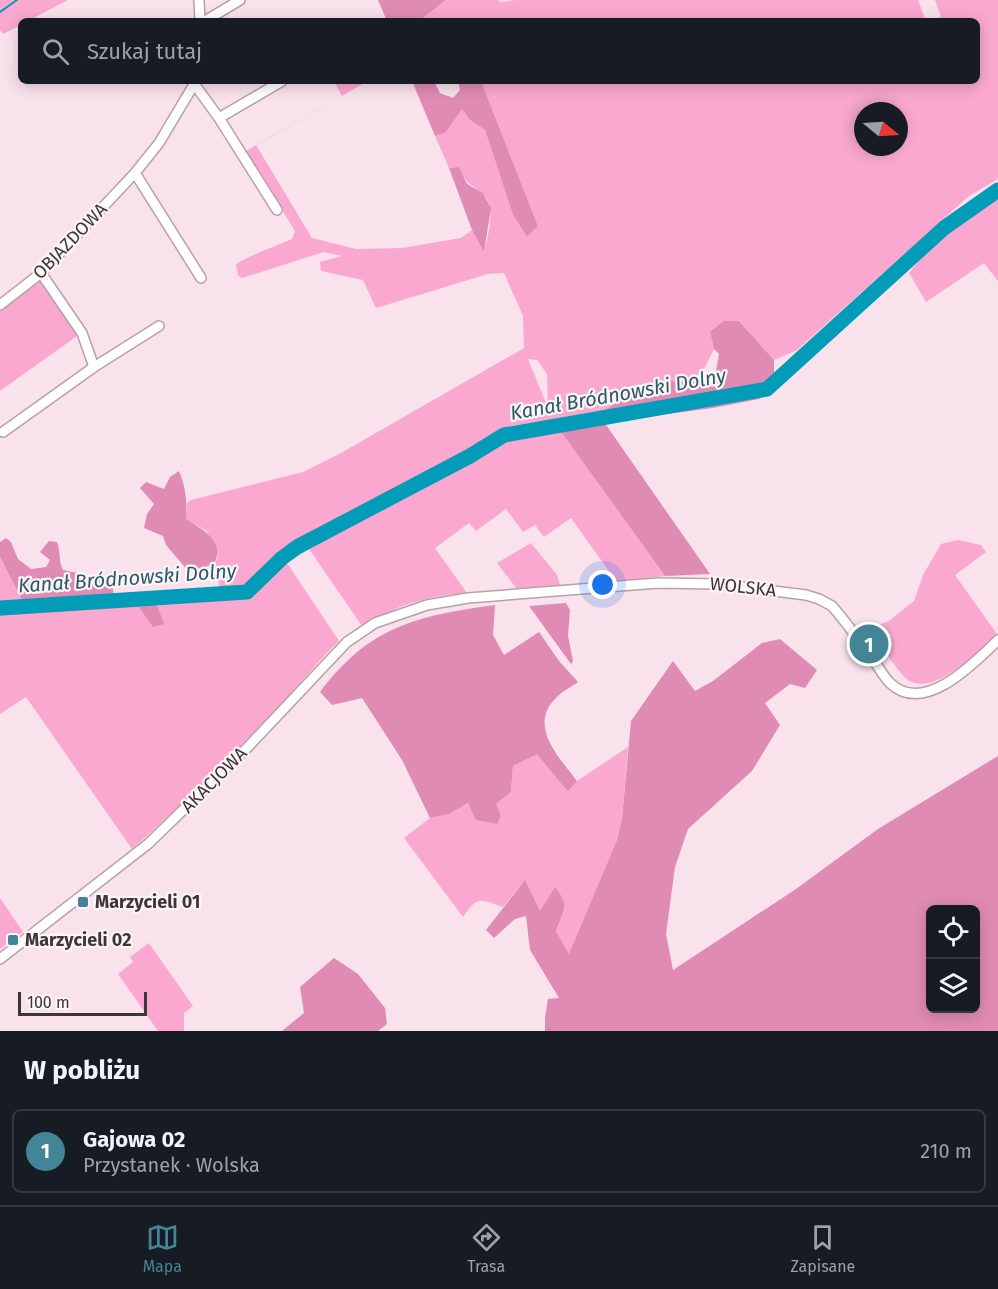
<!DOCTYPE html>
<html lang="pl">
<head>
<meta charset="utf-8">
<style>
	body { margin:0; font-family:"Fira Sans",sans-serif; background:#242831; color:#f1f3f6 }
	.controls { position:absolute; right:18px; bottom:18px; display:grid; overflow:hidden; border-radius:9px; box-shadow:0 3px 15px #0003 }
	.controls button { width:54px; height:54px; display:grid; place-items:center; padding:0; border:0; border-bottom:2px solid #363941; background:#171b24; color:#f1f3f6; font:30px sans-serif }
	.compass { position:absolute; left:854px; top:102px; width:54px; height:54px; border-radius:50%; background:#171b24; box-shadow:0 3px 15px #0003; rotate:108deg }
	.scale { position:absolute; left:18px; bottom:15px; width:129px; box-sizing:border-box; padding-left:6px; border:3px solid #3e3539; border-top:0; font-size:16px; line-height:21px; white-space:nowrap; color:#3e3539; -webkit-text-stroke:4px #fdf4f8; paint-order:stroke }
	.you { position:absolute; left:603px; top:585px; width:21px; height:21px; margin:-15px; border:4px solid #fff; border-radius:50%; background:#1a73e8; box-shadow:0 0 0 9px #1a73e833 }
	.badge { display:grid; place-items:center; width:39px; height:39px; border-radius:50%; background:#438496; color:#fff; font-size:20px; font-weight:700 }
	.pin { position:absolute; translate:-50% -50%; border:3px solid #fff; box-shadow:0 2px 6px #0006 }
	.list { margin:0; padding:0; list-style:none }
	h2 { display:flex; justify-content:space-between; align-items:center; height:78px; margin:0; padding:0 24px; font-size:26px }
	h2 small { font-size:20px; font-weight:400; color:#9ea1a6 }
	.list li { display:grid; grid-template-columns:39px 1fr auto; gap:18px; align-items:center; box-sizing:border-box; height:84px; margin:0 12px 12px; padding:0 12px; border:2px solid #363941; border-radius:9px }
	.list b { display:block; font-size:22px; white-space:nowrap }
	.list p { margin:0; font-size:20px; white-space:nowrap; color:#9ea1a6 }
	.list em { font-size:20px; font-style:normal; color:#9ea1a6 }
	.icon { flex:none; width:33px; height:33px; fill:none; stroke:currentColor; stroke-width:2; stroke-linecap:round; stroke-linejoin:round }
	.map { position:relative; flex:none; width:998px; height:1031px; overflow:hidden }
	.search { position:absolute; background:#171b24; box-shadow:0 3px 15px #0003; left:18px; right:18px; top:18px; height:66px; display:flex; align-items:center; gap:15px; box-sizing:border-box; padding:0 21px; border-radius:9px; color:#9ea1a6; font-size:22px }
	.sheet { height:174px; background:#171b24 }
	nav { display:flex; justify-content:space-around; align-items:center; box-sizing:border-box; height:84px; border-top:2px solid #363941; background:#171b24; font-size:16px; color:#9ea1a6 }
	nav a { display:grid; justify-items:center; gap:3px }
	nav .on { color:#438496 }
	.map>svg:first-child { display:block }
</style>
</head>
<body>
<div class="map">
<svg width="998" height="1031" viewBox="0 0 998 1031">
	<rect width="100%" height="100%" fill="#f9e2ec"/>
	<!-- green -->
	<path fill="#faa8cf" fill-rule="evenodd" d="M0 0H68L28 21H21V25L3 34 0 30Z
		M446 0H498L501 2 516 0H918L926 21H419Z
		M935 0H998V179L969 196 797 350 774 360 739 321 710 332 714 349 704 369 690 382 670 381 644 387 598 414 510 426 514 438 559 429 665 576 616 581 571 518 544 537 535 525 523 532 506 509 476 531 469 523 435 548 467 593C425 596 398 605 362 626L309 549 287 563 339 641C317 662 298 686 277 709 231 758 182 805 132 849L26 697 0 714V616L236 600 235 587 220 588 214 564 218 557 207 531 186 519 187 503 191 500 303 472 341 453 524 348 523 316 504 273 488 274 376 308 363 280 321 271 320 262 342 256 324 252 242 278 238 275 236 264 251 256 292 239 295 231 246 151 342 96 334 81H368L256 145 312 238 356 249 402 248 461 238 472 230 484 252C488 234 498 205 481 192 466 180 468 186 459 167L449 168 435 136 445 133 462 108 470 120 485 130 513 215 527 237 538 226 481 81H977V21H931L941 17ZM863 111H899V147H863ZM528 359 537 360 547 374 548 408Z
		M998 199V281L984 263 926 302 909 273C932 243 966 218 998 199Z
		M40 279 77 336 0 391V308Z
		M958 540 981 545 986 552 955 575 997 634C979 651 935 697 908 680 901 676 875 637 868 629L889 621 914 601 923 575 941 544Z
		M531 543 557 575 560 585 517 589 497 563Z
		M0 557 23 602 0 603Z
		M628 747 622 818 617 840 569 955 556 931 564 910 555 887 540 912 525 880 503 907C480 899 478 895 463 917L404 838 430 818 449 814 468 803 496 804 511 792 513 766 537 753 568 792 577 781Z
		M0 898 23 932 0 949Z
		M149 943 193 1006 184 1013V1031H158L118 974 133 962 130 957Z"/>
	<!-- forest -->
	<path fill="#e08bb4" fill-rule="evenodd" d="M378 0H446L419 21H387Z
		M412 81H434L440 93 453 98 460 90 458 81H481L538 226 527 237 513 215 485 130 470 120 462 109 445 133 435 136Z
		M459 167 467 184 483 193 491 208 484 252 472 230 449 168Z
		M724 321H739L774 360V374L778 386 759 399 713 408 604 422 710 574 665 576 559 429 603 422 598 414 644 387 670 381 690 382 716 371 719 354 714 349 710 332Z
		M179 471C186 488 187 501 186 519 202 529 226 541 214 564L189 572 166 545 163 536 144 528 147 514 154 504 140 488 146 482 164 489 170 477Z
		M6 538 11 542 18 559 31 569 46 567 50 560 40 552 49 541 57 542C61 551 58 560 63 570L111 580 114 595 236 587V600L157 605 164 624 153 627 139 607 0 616V603L23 602 0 557V542Z
		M566 603 570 610 568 636 573 661 571 664 529 606Z
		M495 605 493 635 504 655 539 632 559 661 578 682C571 687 561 692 555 699 528 727 560 758 577 781L568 792 537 754 513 766 511 792 496 804 501 816 497 824 476 820 468 803 449 814 430 818 402 760 362 698 332 705 320 692C370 626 416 616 495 605Z
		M780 639 817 670 805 688 790 684 765 703 780 725 752 771 688 829 675 867 666 934 673 970 796 889 878 829 998 756V1031H545V1017L548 999 559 998 530 950 526 916 515 919 494 938 486 930 525 880 540 911 555 887C570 906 564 909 556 931L569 954 617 840 622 818 631 721 673 661 695 691 713 681 762 643ZM930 910H976V1008H930Z
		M334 958 358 974 385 1008 387 1024 378 1031H282L304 1013 300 987Z"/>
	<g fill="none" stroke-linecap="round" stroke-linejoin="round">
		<!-- stream -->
		<path stroke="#029bb8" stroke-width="2" d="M0 12 17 0"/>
		<!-- river -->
		<path stroke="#029bb8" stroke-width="15" d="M0 608 247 592 282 558 297 547 470 456 504 435 767 389 944 228 998 190"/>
		<defs>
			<path id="minor" d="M199 0 200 21
				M205 21 240 0
				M195 85 219 118 282 81
				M219 118 277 210
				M135 173 201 278
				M41 273 82 333 94 367
				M0 305 41 273 135 173 159 143 196 81
				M3 432 94 367 159 326
				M0 959 148 844 246 749 347 642 375 623 427 605 468 598 658 583 717 584 806 595 819 599 832 606C847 623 860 642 874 661 879 668 884 677 890 683 924 716 974 663 998 640"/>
		</defs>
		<!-- minor casing -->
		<use href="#minor" stroke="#b6a1aa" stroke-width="12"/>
		<!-- minor -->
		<use href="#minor" stroke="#fff" stroke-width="9"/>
	</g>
	<!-- markers -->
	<g fill="#438496" stroke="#fdf4f8" stroke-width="2">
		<rect x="77" y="896" width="12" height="12" rx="3"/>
		<rect x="7" y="934" width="12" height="12" rx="3"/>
	</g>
	<g text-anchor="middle" stroke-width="4.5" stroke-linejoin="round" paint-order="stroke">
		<!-- street labels -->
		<g font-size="18" fill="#3e3539" stroke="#fdf4f8">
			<text transform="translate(70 241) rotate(-46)" y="6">OBJAZDOWA</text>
			<text transform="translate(743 587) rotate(6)" y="6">WOLSKA</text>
			<text transform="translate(214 780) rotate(-45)" y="6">AKACJOWA</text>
		</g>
		<!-- poi labels -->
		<g font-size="18" font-weight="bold" fill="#3e3539" stroke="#fdf4f8" text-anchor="start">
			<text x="95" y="908">Marzycieli 01</text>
			<text x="25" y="946">Marzycieli 02</text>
		</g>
		<!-- water labels -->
		<g font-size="20" font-style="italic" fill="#285a68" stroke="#fdf4f8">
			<text transform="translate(618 394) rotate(-10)" y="7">Kanał Bródnowski Dolny</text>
			<text transform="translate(127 578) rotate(-4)" y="7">Kanał Bródnowski Dolny</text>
		</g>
	</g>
</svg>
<div class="controls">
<button><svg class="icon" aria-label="locate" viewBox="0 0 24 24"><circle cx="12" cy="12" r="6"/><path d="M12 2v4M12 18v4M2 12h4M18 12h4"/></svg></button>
<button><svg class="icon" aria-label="layers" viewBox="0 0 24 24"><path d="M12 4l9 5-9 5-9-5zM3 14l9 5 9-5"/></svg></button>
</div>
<svg class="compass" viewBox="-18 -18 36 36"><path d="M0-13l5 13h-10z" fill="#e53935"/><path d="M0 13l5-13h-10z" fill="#9ea1a6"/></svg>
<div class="scale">100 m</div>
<div class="you"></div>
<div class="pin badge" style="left:869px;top:644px">1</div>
<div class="search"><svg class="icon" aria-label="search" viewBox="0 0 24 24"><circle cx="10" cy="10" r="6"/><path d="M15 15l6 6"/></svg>Szukaj tutaj</div>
</div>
<section class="sheet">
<h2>W pobliżu<small></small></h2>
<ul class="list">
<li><span class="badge">1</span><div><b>Gajowa 02</b><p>Przystanek · Wolska</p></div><em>210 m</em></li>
</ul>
</section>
<nav>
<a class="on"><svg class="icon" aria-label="map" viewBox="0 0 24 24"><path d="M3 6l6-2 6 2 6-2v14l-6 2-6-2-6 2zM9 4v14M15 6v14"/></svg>Mapa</a>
<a><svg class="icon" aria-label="directions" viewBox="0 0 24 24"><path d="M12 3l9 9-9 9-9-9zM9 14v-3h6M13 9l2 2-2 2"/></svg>Trasa</a>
<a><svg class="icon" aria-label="saved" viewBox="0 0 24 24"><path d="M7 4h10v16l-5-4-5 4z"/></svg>Zapisane</a>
</nav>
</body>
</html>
